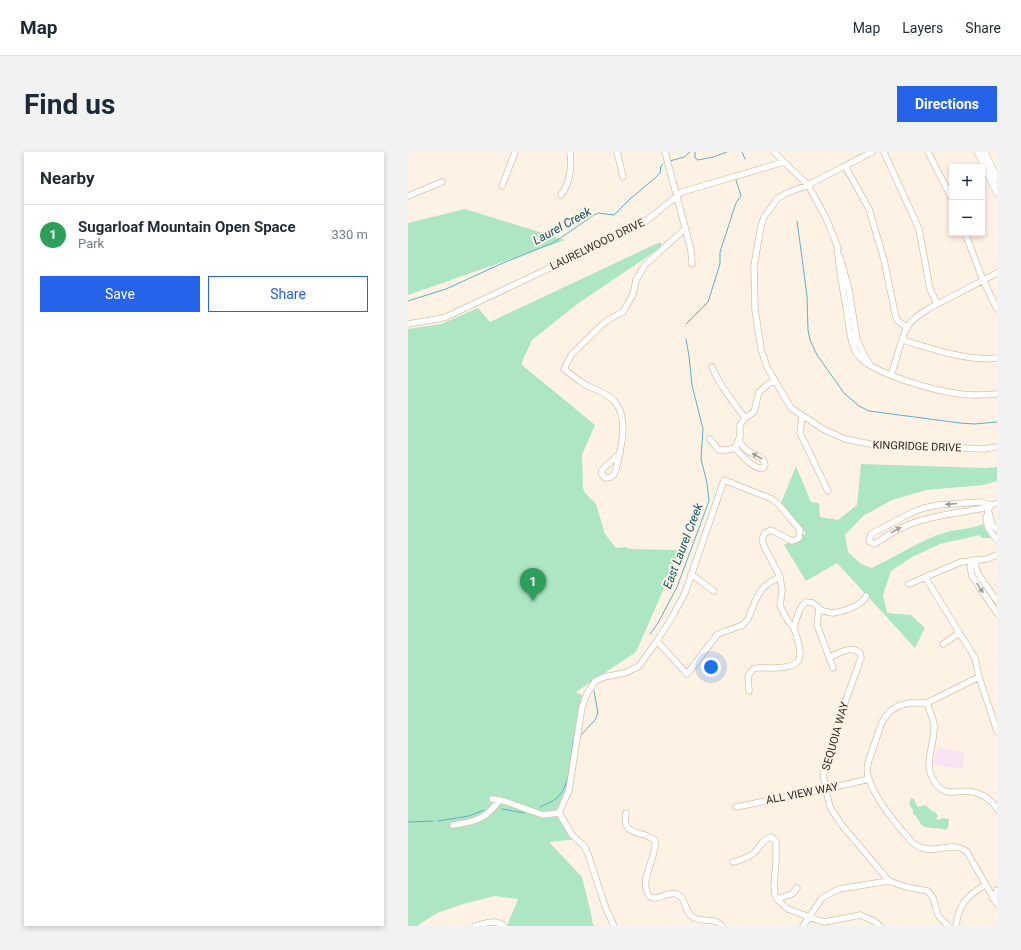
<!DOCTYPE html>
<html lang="en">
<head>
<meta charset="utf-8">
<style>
	body { margin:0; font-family:Roboto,sans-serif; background:#f2f2f3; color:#1f2937 }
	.controls { position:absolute; right:12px; top:12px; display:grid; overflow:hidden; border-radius:0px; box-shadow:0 2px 6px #0003 }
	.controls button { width:36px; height:36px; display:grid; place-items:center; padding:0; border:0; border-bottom:1px solid #e0e1e3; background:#fff; color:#1f2937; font:20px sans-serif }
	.you { position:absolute; left:303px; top:515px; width:14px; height:14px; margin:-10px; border:3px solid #fff; border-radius:50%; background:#1a73e8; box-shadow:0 0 0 6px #1a73e833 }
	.badge { display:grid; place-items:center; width:26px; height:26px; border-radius:50%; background:#2563eb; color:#fff; font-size:13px; font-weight:700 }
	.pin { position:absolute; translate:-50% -33px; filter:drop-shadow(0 1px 2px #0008) }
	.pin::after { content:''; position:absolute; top:21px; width:14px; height:12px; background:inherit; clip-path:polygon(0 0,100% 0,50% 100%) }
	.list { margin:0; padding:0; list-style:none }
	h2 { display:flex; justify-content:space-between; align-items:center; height:52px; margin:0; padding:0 16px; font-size:17px }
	h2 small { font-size:13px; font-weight:400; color:#747a83 }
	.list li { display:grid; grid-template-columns:26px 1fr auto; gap:12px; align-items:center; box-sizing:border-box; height:60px; padding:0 16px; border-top:1px solid #e0e1e3 }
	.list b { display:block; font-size:15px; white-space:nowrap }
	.list p { margin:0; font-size:13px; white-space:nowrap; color:#747a83 }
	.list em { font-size:13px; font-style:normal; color:#747a83 }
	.actions { display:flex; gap:8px; padding:12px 16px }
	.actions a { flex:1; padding:9px 0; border:1px solid #2563eb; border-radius:0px; text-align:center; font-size:14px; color:#2563eb }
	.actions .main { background:#2563eb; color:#fff }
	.map { position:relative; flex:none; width:589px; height:774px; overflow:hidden; border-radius:0px }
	header { display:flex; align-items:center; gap:24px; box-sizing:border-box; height:56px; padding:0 20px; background:#fff; border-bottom:1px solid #e0e1e3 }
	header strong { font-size:19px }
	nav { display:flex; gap:22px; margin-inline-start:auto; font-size:14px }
	.intro { display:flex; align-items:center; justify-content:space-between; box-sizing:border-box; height:96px; padding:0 24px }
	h1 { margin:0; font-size:28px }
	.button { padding:10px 18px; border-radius:0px; background:#2563eb; color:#fff; font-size:14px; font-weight:700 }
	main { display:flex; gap:24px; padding:0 24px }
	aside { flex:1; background:#fff; border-radius:0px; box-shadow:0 2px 6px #0003 }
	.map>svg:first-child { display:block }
</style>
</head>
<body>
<header>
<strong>Map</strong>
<nav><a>Map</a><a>Layers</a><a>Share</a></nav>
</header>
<div class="intro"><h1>Find us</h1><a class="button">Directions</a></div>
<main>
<aside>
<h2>Nearby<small></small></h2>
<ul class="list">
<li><span class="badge" style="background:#2e9e5b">1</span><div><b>Sugarloaf Mountain Open Space</b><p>Park</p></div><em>330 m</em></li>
</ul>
<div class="actions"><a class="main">Save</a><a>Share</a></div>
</aside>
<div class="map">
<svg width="589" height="774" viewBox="0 0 589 774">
	<rect width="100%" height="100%" fill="#fef2e4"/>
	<!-- industrial -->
	<path fill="#f7e3f3" d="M529 596 556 600 555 617 525 613 527 600H529Z"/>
	<!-- green -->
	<path fill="#ade6c2" d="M57 57 157 88 0 143V71Z
		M252 90 254 93 246 100 168 153 124 188 114 210V213L187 273 174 303 175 336 177 341 188 352 197 382 208 396 218 395 221 397 273 398 228 500 168 540 174 543 169 568 163 639 153 661 170 687 141 690 174 725 184 766V770L186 774H99L110 747 87 744 55 752 29 761 9 774H0V177L33 172 70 156 82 170Z
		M453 312 578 316 589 315V329L576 333 518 338 484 348 455 364 437 383 440 400 453 412 464 416C489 404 512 388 539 380 551 377 563 377 575 372L583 386H573L572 383 532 392 504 405 483 419 475 443 479 461 503 463 517 476 507 496 429 411 398 429 376 393 398 381 371 356 388 314 403 350 411 351 412 365 430 368 449 353Z
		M503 646 506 647 510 655 517 653 524 659 528 661 530 664 528 667 530 668 535 666 541 667 540 676 537 678C530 675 521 677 515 674 510 670 510 664 505 662V658L501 652Z"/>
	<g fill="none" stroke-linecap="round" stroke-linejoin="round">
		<!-- stream -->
		<path stroke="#5bb2c4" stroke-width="1" d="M287 0V6L290 8 305 5 319 0
			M334 0 337 7
			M262 9 276 5 282 0
			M389 69 395 113 399 145 400 178 402 188 409 203 436 241 451 254 461 259 552 271 567 272 589 270
			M0 149 38 137 95 111 145 91 186 63 190 61 206 63 222 47 247 26 252 21 253 14 255 12
			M278 172 300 150 312 112V100L328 51 333 44 328 28
			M242 482 250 471 269 435 301 349 299 331 293 307 295 277 284 233 281 204 278 187
			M173 583 187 568 190 561 186 539
			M132 655C138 652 144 650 149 646 162 635 163 606 165 590
			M94 657 116 661
			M30 669 61 664 76 658
			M0 670 25 669"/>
		<defs>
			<path id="minor" d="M209 0 215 25
				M257 0 283 98 284 112
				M366 0 400 33 418 66 430 96
				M464 0 400 33 379 41 370 46 356 65 353 74 346 114 347 157 353 197 359 215 383 256 415 277 437 287 462 292 576 297 589 295
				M476 0 511 77 522 137 529 152
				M520 0 544 47
				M437 14 461 57 476 108 487 161 489 168 499 176
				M94 34 107 0
				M153 43C162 32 164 14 162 0
				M0 44 34 30
				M557 81 575 128 589 157
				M429 94C431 117 435 138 439 161 441 174 442 190 449 202 462 222 529 239 552 242 565 244 577 243 589 242
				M432 105 441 138 449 188 456 203 461 211
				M0 172 29 167 38 165 233 73 274 40 376 10
				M495 188C522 196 561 210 589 206
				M304 215C312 234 325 250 337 266
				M483 223C488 210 493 187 499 175 504 167 512 162 520 157L589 121
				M394 264 392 281 420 339
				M302 287 311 298H319L327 296 332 285V273L337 266 346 260 351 240 359 233 366 229
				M327 296C334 303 345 318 355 316L357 313C356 304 346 303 340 299 336 296 333 293 331 289
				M212 301 194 318 193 321 197 326C208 326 207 319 210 309 214 291 220 266 207 250 200 241 185 237 176 232 169 227 162 222 156 217L164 202 198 169 215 160 225 142 228 128 237 113 278 76
				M582 353 572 350 530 353 516 356 505 360 463 382 461 389 467 392 470 390C504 365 532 364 571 357 577 356 583 353 589 351
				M582 353 578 367 580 376 589 388
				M581 361 584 373 589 377
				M566 408 562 415 564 424 589 461
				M566 408 570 422 589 449
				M283 422 306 439
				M517 425 567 506 571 525 589 579
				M501 432 553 410 579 407 589 403
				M412 458C416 459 420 461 425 461 434 460 455 453 458 444
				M249 489 279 522 310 482 335 473 340 467C349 446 349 435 372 425
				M535 492 551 481
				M422 505C431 501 443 493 452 501L453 506 426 581 415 624 422 655 433 672 481 729
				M571 525 519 551H501L490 554 481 560 474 570 460 611C459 616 459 622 461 627 467 647 490 675 505 691 526 707 543 686 559 700L589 752
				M341 539 340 524 345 517C351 515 358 516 364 516 400 516 394 503 386 476
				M519 551C521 558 525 565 526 572 528 591 514 611 526 629 538 648 549 636 565 640 570 641 574 643 579 646 583 649 587 652 589 657
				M84 647 96 649 135 663 151 661
				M328 655 418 637 461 627
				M151 661 161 638 174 555 179 542 187 529 196 525 217 521 231 514 249 489 264 465 277 441 316 328 364 347 373 355 392 378 391 386 384 389 363 378 357 381 354 387 356 394 372 425 374 438 372 454 380 469 386 476C389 467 390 456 398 450L405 451 411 456 409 473 425 516
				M151 661 164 683 176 694 180 702 197 754 206 774
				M218 661C213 685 234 678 247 688 249 705 235 721 238 736 242 757 258 738 268 742 278 745 276 757 283 764 292 772 306 764 314 774
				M45 673C66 670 79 667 91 648
				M325 710C332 708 341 706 346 701 353 695 353 688 363 685L368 689V709L366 734 367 742 369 747 380 757 412 769 417 770 452 763 466 769 472 774
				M369 747 384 742 389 736
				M585 747 589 738
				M67 774C77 771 87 767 96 774
				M395 774 414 746 431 737 481 729 498 735 520 739 525 746 530 763 540 774
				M548 774C550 753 560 743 577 733"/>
			<path id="major" d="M570 0 589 40
				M576 0 589 26"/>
		</defs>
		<!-- minor casing -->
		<use href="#minor" stroke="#d6c2ab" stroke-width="7"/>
		<!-- major casing -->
		<use href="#major" stroke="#d6c2ab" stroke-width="8"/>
		<!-- minor -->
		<use href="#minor" stroke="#fff" stroke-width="5.5"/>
		<!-- major -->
		<use href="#major" stroke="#fff" stroke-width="7"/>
	</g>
	<!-- one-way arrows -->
	<defs><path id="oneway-solid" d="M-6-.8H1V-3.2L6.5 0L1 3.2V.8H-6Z"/></defs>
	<g fill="#a19e9a">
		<use href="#oneway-solid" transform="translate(349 304) rotate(-150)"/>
		<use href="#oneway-solid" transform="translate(543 352) rotate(175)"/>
		<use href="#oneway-solid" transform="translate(488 378) rotate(-29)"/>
		<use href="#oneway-solid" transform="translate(572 436) rotate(56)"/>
	</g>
	<g text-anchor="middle" stroke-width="4" stroke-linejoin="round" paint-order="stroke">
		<!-- street labels -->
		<g font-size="11" fill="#2f281f" stroke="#fef2e4">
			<text transform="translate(189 92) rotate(-26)" y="4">LAURELWOOD DRIVE</text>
			<text transform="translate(509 294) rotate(2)" y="4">KINGRIDGE DRIVE</text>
			<text transform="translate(427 584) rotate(-74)" y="4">SEQUOIA WAY</text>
			<text transform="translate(394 641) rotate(-11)" y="4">ALL VIEW WAY</text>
		</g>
		<!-- water labels -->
		<g font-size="12" font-style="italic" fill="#085663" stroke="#fef2e4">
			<text transform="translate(154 74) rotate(-29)" y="4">Laurel Creek</text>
			<text transform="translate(275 394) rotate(-69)" y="4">East Laurel Creek</text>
		</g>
	</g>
</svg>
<div class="controls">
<button>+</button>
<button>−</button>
</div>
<div class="you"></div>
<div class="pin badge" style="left:125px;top:449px;background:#2e9e5b">1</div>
</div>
</main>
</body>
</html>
